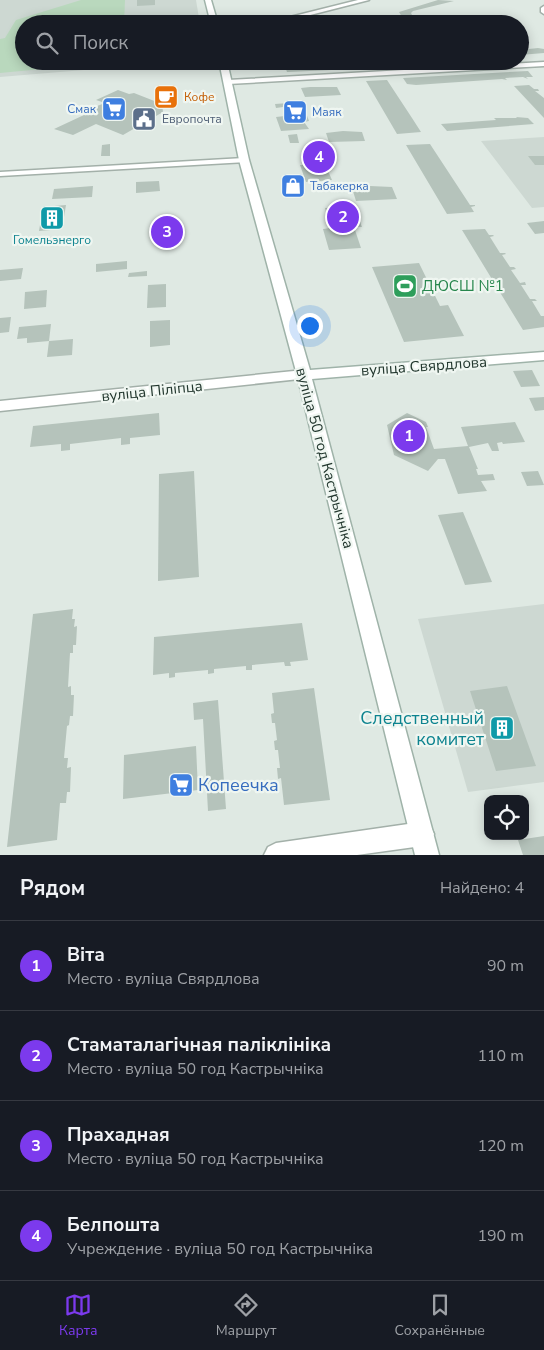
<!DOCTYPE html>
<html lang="ru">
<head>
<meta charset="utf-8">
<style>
	body { margin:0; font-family:"Nunito Sans",sans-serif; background:#20242c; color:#f1f3f6 }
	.controls { position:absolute; right:15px; bottom:15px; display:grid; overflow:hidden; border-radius:10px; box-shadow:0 2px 12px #0003 }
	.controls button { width:45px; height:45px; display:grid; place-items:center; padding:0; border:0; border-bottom:1px solid #363941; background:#171b24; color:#f1f3f6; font:25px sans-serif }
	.you { position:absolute; left:309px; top:325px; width:18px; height:18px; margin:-12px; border:4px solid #fff; border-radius:50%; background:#1a73e8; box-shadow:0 0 0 8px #1a73e833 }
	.badge { display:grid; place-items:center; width:32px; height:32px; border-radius:50%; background:#7c3aed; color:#fff; font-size:16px; font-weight:700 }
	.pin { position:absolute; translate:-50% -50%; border:2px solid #fff; box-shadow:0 1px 5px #0006 }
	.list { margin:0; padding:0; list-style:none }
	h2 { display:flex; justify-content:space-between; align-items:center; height:65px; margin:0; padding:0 20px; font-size:21px }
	h2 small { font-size:16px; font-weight:400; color:#9ea1a6 }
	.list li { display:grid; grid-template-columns:32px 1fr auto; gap:15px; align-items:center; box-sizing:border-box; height:90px; padding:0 20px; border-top:1px solid #363941 }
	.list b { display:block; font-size:19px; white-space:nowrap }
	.list p { margin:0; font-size:16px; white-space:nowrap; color:#9ea1a6 }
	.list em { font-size:16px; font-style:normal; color:#9ea1a6 }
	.icon { flex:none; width:28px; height:28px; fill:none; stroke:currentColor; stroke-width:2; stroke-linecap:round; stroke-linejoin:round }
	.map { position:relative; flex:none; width:544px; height:855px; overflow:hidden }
	.search { position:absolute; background:#171b24; box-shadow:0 2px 12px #0003; left:15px; right:15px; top:15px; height:55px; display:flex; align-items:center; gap:12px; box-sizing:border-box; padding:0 18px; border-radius:28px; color:#9ea1a6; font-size:19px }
	.sheet { height:425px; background:#171b24 }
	nav { display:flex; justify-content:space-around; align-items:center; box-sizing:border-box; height:70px; border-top:1px solid #363941; background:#171b24; font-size:14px; color:#9ea1a6 }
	nav a { display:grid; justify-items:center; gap:2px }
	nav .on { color:#7c3aed }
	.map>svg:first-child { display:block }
</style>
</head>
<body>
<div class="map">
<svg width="544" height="855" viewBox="0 0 544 855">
	<rect width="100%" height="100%" fill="#dfe9e3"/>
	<!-- built -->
	<path fill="#cdd8d2" d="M0 0H196L200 24H24V61H192L0 77Z
		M544 137V207L532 208 481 141Z
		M544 604V782L468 792 418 619Z"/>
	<!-- green -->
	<path fill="#b9d8bd" d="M81 0H125L124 24H24V61H105V63L0 73V39L5 38 16 20Z"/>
	<!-- building -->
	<path fill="#b5c3bb" d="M137 0H155V5L137 6Z
		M438 0 454 1 413 11 411 13 413 17H402L399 12Z
		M157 15V24H137L136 16Z
		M538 48 544 49V53L520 55V50Z
		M283 61H302L303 63 350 61 354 69 287 72Z
		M385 61H404L407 66 388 67Z
		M528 71 533 77H526L528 79 523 77 505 78 507 80 502 79 416 85 407 84 403 78Z
		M387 80 412 118 421 132 397 134 366 81Z
		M529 85 534 89H538L539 91H535L544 98V118L514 86Z
		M310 87H337L341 95 305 97 301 88Z
		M118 90 129 94 134 93 162 104 163 112 123 135 96 124 73 135 54 129 84 115 82 114 89 109 105 103 96 100Z
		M302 102 309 121 304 122 309 129 281 131 276 117 285 116 283 107 276 108 275 104Z
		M516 117 528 118 534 124 447 131 441 124 496 120 494 118H517Z
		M343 131 362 132 365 141 329 142 326 133Z
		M297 134 299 143H290L288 135Z
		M110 144V156H101L102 145Z
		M430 144 470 205H475V206L471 207 474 212 447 214 406 145Z
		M328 147 335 163 325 164 332 180 306 182 300 165H308L303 149Z
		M528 156H544V165H535Z
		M159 181 160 191 136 193V182Z
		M93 186 92 197 52 199 54 189Z
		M370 186 392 187 397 199 356 201 352 188Z
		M66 205 62 229 39 231 43 207Z
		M354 206 362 227H354L361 248 329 250 323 229 331 228 325 208Z
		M544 221V233L535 234 527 223Z
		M173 227 174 236 160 237V228Z
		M485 229 489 235H493L494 236 490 237 500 253H505L506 254 502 255 510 267H514L516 269 511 270 520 283 525 282 526 285H521L530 299H535L537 301H532L541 316H544V327L523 330 462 230Z
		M127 261V269L96 272V264Z
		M419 263 440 306 448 305 464 336 404 342 372 267Z
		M23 268 21 279 0 281V270Z
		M147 271V276L128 277 129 273Z
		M166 284V307L147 308 148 285Z
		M47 290 46 307 24 309 25 292Z
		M11 317 9 332 0 333V318Z
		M170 320V345L150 347V321Z
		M51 324 49 341 73 339 72 355 47 357 49 341 27 343V338L17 339 19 327Z
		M532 370 540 386 521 387 513 371Z
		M544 397V410L535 411 529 398Z
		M159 413 160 435 130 438V444L121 445V438L70 444V450L61 451V444L30 447 33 426Z
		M407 413 426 422 428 427H426L434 449 468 446 461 427 515 422 525 442 503 444 502 442 497 443 499 451H492L488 443 469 447 478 469H476L478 475 493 474 495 480 481 481 487 491 458 494 445 459H438L428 471 394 455 387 425Z
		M194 471 199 577 158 581 159 474Z
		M538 471 544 485 527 486 521 472Z
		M463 512 492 582 465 585 438 515Z
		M73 609 72 619H75L74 627 77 626 76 645H73V653H70L68 687 71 686V695H74L73 716H70L69 725 67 726 64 758H68L67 768 71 767 70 792H67L66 803H60L57 840 7 847 33 614Z
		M302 623 308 660 290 662 291 666H285L284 662 252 665V670H246V666L214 669V673L208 674V670L175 673V677L169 678V673L153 675 154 637Z
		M507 686 536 766 496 771 470 691Z
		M314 688 330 800 284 805 281 778 278 779 277 768H280L278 750H275L274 741 277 740 275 723H272L271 714 274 713 272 693Z
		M218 700 226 809 208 811 203 719 194 720 193 703Z
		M196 746 198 790 123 799 124 755Z
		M544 836V855H523L518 840Z"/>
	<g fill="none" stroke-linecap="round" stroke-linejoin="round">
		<defs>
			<path id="minor" d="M544 6V14L541 12V8Z
				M244 158H247V162L0 176V172Z"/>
			<path id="tertiary" d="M358 0H369L275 24H262Z
				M544 62V66L228 84 224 82 228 80Z
				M304 370 309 372 311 375 309 378 0 411V401Z
				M422 822 430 826 434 834 430 842 422 846 357 855H264L268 847 276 843Z"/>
			<path id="secondary" d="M205 0H211L218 24H211Z
				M219 61H227L249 160 310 370 544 352V360L312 379 439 855H415L297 375 239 160Z"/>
		</defs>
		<!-- minor casing -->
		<use href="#minor" stroke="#a3b0a9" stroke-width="3"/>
		<!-- tertiary casing -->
		<use href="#tertiary" stroke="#a3b0a9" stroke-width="3"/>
		<!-- secondary casing -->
		<use href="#secondary" stroke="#9fb3a9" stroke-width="3"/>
		<!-- minor -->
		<use href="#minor" fill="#fff" fill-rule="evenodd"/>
		<!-- tertiary -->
		<use href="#tertiary" fill="#fff" fill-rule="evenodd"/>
		<!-- secondary -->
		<use href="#secondary" fill="#fff" fill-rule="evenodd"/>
	</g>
	<!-- icons -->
	<defs>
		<symbol id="cafe-square" viewBox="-11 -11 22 22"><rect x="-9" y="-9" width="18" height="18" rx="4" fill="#e8710a" stroke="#eff6f1"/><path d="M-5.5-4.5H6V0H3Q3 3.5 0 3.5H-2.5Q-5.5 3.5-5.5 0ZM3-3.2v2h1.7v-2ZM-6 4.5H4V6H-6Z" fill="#fff"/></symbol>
		<symbol id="supermarket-square" viewBox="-11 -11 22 22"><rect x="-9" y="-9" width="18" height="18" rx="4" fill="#3f7fe0" stroke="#eff6f1"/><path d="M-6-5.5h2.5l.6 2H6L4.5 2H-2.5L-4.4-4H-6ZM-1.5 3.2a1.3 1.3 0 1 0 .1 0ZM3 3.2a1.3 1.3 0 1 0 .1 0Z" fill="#fff"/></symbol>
		<symbol id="civic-square" viewBox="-11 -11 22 22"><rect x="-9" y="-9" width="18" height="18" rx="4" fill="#5c6f8a" stroke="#eff6f1"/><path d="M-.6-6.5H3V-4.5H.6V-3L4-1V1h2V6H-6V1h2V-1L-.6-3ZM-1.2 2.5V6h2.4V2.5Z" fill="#fff"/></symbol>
		<symbol id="shop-square" viewBox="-11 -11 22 22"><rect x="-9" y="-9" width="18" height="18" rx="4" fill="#3f7fe0" stroke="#eff6f1"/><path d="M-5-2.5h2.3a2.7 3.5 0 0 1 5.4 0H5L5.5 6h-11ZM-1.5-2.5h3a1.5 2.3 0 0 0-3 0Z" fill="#fff"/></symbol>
		<symbol id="building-square" viewBox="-11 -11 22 22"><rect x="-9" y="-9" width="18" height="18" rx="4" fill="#0f9aa8" stroke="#eff6f1"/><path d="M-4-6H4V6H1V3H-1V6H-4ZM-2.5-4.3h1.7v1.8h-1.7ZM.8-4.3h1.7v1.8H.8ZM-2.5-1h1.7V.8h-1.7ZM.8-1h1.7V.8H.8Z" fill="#fff"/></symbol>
		<symbol id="stadium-square" viewBox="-11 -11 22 22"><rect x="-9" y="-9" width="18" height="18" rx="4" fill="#2e9e5b" stroke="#eff6f1"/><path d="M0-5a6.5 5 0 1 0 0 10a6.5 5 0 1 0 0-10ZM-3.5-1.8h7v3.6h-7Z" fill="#fff"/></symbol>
	</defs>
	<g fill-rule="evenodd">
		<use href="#cafe-square" x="152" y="83" width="28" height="28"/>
		<use href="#supermarket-square" x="100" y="95" width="28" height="28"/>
		<use href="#supermarket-square" x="281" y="98" width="28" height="28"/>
		<use href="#civic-square" x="130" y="105" width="28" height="28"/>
		<use href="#shop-square" x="279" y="172" width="28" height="28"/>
		<use href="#building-square" x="38" y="204" width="28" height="28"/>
		<use href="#stadium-square" x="391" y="272" width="28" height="28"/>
		<use href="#building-square" x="488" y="714" width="28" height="28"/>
		<use href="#supermarket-square" x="167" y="771" width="28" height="28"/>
	</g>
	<g text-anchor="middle" stroke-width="4.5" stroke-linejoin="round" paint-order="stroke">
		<!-- far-food labels -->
		<g font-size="12" fill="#c56008" stroke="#eff6f1" text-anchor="start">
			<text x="184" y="101">Кофе</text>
		</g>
		<!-- far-shop labels -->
		<g font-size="12" fill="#366cbe" stroke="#eff6f1" text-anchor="start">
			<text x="96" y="113" text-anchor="end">Смак</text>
			<text x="312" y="116">Маяк</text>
			<text x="310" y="190">Табакерка</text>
		</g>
		<!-- far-service labels -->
		<g font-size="12" fill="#4e5e75" stroke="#eff6f1" text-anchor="start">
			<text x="162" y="123">Европочта</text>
		</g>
		<!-- far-culture labels -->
		<g font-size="12" fill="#0d838f" stroke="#eff6f1">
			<text x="52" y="244">Гомельэнерго</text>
		</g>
		<!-- leisure labels -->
		<g font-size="15" fill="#27864d" stroke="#eff6f1" text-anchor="start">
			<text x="422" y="291">ДЮСШ №1</text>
		</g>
		<!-- street labels -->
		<g font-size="15" fill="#22372e" stroke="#eff6f1">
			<text transform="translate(424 366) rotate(-4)" y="5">вуліца Свярдлова</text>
			<text transform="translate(152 391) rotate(-6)" y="5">вуліца Піліпца</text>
			<text transform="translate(325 458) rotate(75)" y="5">вуліца 50 год Кастрычніка</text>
		</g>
		<!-- near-culture labels -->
		<g font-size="18" fill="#0d838f" stroke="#eff6f1" text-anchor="end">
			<text x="484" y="724">Следственный<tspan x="484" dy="21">комитет</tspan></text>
		</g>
		<!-- near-shop labels -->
		<g font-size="18" fill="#366cbe" stroke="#eff6f1" text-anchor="start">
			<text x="198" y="791">Копеечка</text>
		</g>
	</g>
</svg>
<div class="controls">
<button><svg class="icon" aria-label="locate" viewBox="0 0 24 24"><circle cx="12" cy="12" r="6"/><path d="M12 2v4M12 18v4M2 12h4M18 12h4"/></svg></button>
</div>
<div class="you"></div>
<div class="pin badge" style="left:409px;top:436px">1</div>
<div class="pin badge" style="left:343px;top:217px">2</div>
<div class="pin badge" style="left:167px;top:232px">3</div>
<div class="pin badge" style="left:319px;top:157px">4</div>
<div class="search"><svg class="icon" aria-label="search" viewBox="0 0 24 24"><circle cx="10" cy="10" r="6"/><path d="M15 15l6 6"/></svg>Поиск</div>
</div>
<section class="sheet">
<h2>Рядом<small>Найдено: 4</small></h2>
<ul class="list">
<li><span class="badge">1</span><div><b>Віта</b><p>Место · вуліца Свярдлова</p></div><em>90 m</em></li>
<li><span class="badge">2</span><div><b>Стаматалагічная паліклініка</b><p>Место · вуліца 50 год Кастрычніка</p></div><em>110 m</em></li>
<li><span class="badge">3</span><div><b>Прахадная</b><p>Место · вуліца 50 год Кастрычніка</p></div><em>120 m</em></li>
<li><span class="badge">4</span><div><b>Белпошта</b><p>Учреждение · вуліца 50 год Кастрычніка</p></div><em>190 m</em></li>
</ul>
</section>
<nav>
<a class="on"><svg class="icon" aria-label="map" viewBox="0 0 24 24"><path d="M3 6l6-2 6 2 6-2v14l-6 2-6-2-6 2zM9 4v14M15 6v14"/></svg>Карта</a>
<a><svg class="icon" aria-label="directions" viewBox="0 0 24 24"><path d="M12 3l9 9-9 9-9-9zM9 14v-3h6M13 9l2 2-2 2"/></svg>Маршрут</a>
<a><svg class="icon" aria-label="saved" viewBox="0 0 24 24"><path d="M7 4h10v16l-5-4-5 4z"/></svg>Сохранённые</a>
</nav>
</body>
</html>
